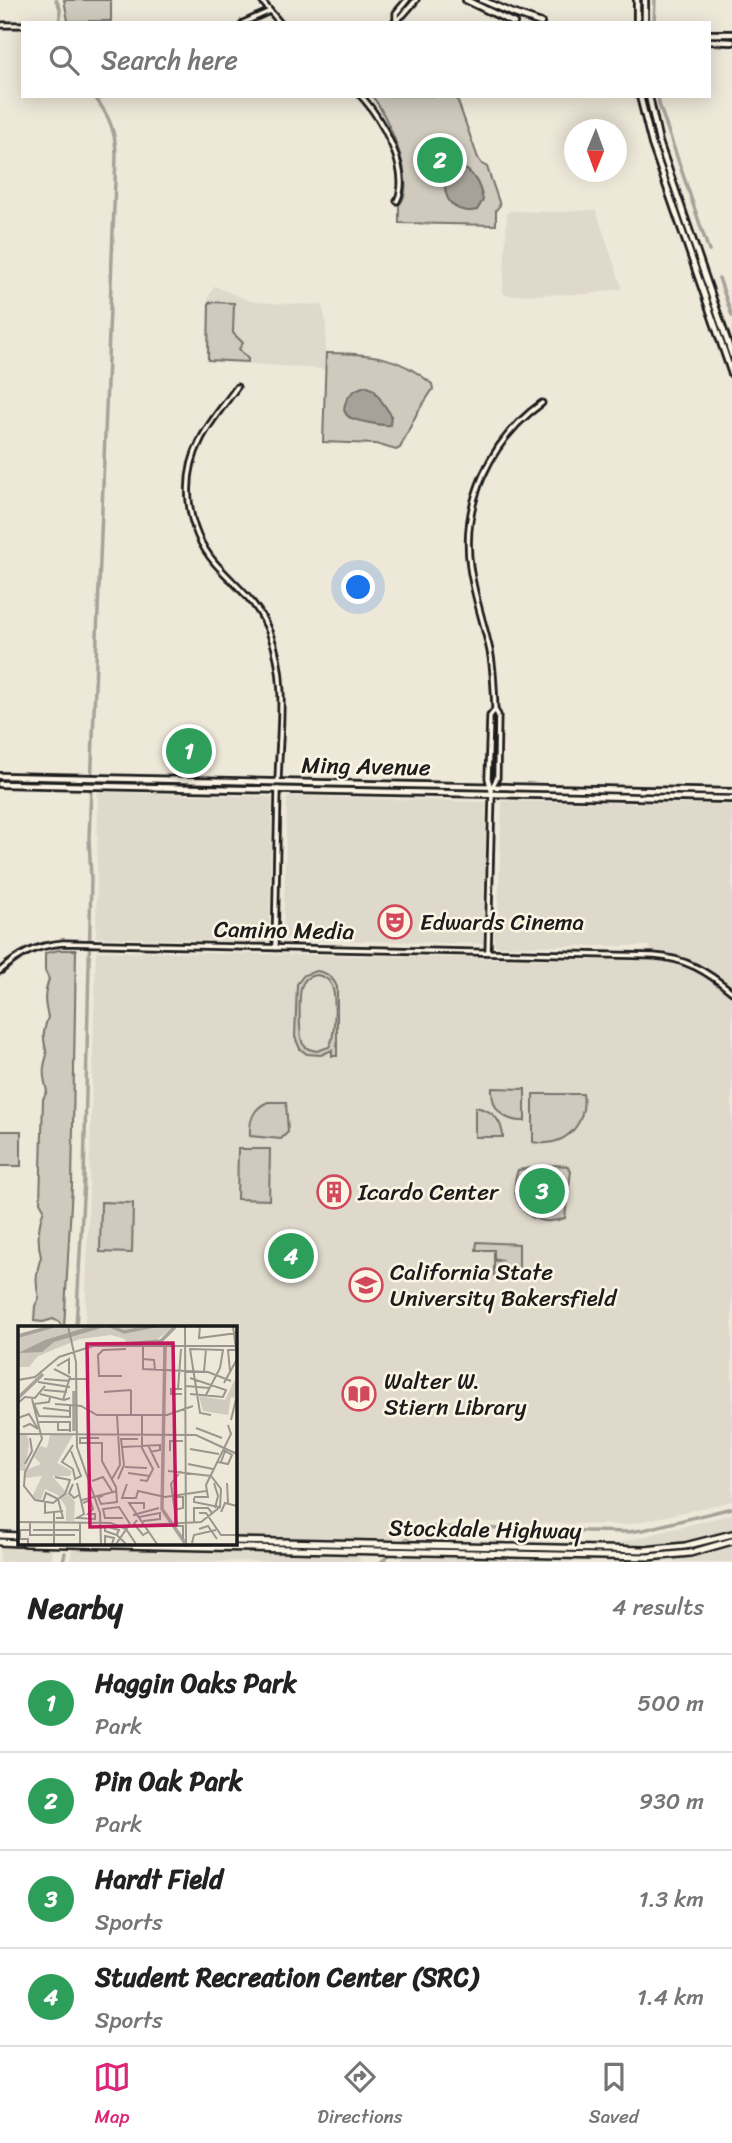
<!DOCTYPE html>
<html lang="en">
<head>
<meta charset="utf-8">
<style>
	body { margin:0; font-family:Sriracha,sans-serif; background:#f2f2f2; color:#222 }
	.compass { position:absolute; left:564px; top:119px; width:63px; height:63px; border-radius:50%; background:#fff; box-shadow:0 4px 18px #0003; rotate:181deg }
	.you { position:absolute; left:359px; top:588px; width:24px; height:24px; margin:-18px; border:5px solid #fff; border-radius:50%; background:#1a73e8; box-shadow:0 0 0 10px #1a73e833 }
	.badge { display:grid; place-items:center; width:46px; height:46px; border-radius:50%; background:#db2777; color:#fff; font-size:23px; font-weight:700 }
	.pin { position:absolute; translate:-50% -50%; border:4px solid #fff; box-shadow:0 2px 7px #0006 }
	.list { margin:0; padding:0; list-style:none }
	h2 { display:flex; justify-content:space-between; align-items:center; height:91px; margin:0; padding:0 28px; font-size:30px }
	h2 small { font-size:23px; font-weight:400; color:#767676 }
	.list li { display:grid; grid-template-columns:46px 1fr auto; gap:21px; align-items:center; box-sizing:border-box; height:98px; padding:0 28px; border-top:2px solid #e0e0e0 }
	.list b { display:block; font-size:26px; white-space:nowrap }
	.list p { margin:0; font-size:23px; white-space:nowrap; color:#767676 }
	.list em { font-size:23px; font-style:normal; color:#767676 }
	.icon { flex:none; width:38px; height:38px; fill:none; stroke:currentColor; stroke-width:2; stroke-linecap:round; stroke-linejoin:round }
	.map { position:relative; flex:none; width:732px; height:1562px; overflow:hidden }
	.search { position:absolute; background:#fff; box-shadow:0 4px 18px #0003; left:21px; right:21px; top:21px; height:77px; display:flex; align-items:center; gap:18px; box-sizing:border-box; padding:0 24px; border-radius:0px; color:#767676; font-size:26px }
	.sheet { height:483px; background:#fff }
	nav { display:flex; justify-content:space-around; align-items:center; box-sizing:border-box; height:98px; border-top:2px solid #e0e0e0; background:#fff; font-size:19px; color:#767676 }
	nav a { display:grid; justify-items:center; gap:4px }
	nav .on { color:#db2777 }
	.map>svg:first-child { display:block }
</style>
</head>
<body>
<div class="map">
<svg width="732" height="1562" viewBox="0 0 732 1562">
	<rect width="100%" height="100%" fill="#eee8d9"/>
	<filter id="ink" filterUnits="userSpaceOnUse"><feTurbulence type="fractalNoise" baseFrequency=".0143" numOctaves="2"/><feDisplacementMap in="SourceGraphic" scale="14" xChannelSelector="R" yChannelSelector="G"/><feConvolveMatrix kernelMatrix="1 2 1 2 8 2 1 2 1" color-interpolation-filters="sRGB"/></filter>
	<g filter="url(#ink)">
		<!-- built -->
		<path fill="#ded9cb" d="M592 210 596 211 622 287 620 289 588 294 506 295 503 293 507 214 509 211 561 212Z
			M214 286 250 301 271 303 322 305 326 322 325 369 206 361 208 298Z
			M98 792 269 797 272 799 269 939 267 942 96 937Z
			M290 796 486 802 483 944 283 939 287 798Z
			M502 801 732 805V1501L627 1525 437 1521 415 1524 407 1529 409 1532 403 1538 400 1536 394 1537 390 1540 235 1536 234 1328H85L96 951 649 961 650 946H497L494 944 495 916H498Z
			M732 1514V1529L700 1539 659 1545 618 1543Z
			M732 1546V1562H402L403 1556 608 1562 660 1561 699 1555Z
			M0 1547 52 1548 51 1559 50 1562H0Z
			M72 1548 357 1555 361 1561 70 1562Z"/>
		<!-- green -->
		<path fill="#cfcabd" stroke="#76736c" stroke-width="2" fill-rule="evenodd" d="M64 0H111V21H68Z
			M372 96H456L478 158 482 164 487 167 500 205 496 210V225L399 223V205C419 186 387 114 372 96Z
			M209 302 234 303 233 333 243 343 239 349 248 359V362L208 360Z
			M326 353C369 354 397 354 432 384L433 389 417 413 400 448 396 450 376 444 323 442Z
			M59 950H76L72 1186 64 1328 62 1327 59 1322 53 1319 43 1322 34 1321 35 1306 39 1298C35 1283 36 1272 41 1257 37 1241 38 1225 44 1209L40 1202 43 1099 47 1091C43 1076 42 1070 47 1055 43 1036 42 1036 48 1017 44 1001 44 995 49 979L45 971V953Z
			M316 971C327 972 333 977 337 987V1056H332V1050L321 1055 307 1054 300 1049 295 1037 297 984 304 975ZM317 975C323 976 328 978 331 984 337 994 335 1038 329 1047L317 1051C311 1050 306 1049 303 1044 299 1036 298 990 303 983 306 977 311 976 317 975Z
			M492 1088 525 1089V1121C504 1122 491 1109 492 1088Z
			M533 1094H583C588 1125 563 1149 533 1142Z
			M268 1102H286L288 1132 281 1139 250 1136C249 1120 253 1108 268 1102Z
			M475 1107C492 1110 502 1120 503 1137H475Z
			M0 1131H21V1166H0Z
			M238 1149H270L269 1200 237 1199Z
			M554 1165 567 1166 571 1171 565 1218C531 1231 505 1202 518 1170Z
			M101 1202 133 1203 132 1253 100 1252Z
			M477 1242 519 1244V1277L494 1276V1261L503 1260 494 1259V1250H476Z"/>
		<!-- water -->
		<path fill="#a7a299" stroke="#6f6c67" stroke-width="2" d="M459 166C474 171 480 185 483 200L477 210C451 216 438 192 449 171Z
			M366 386 374 390 391 415 390 425C384 426 356 421 351 418 346 416 346 414 344 410 345 397 354 389 366 386Z"/>
		<g fill="none" stroke-linecap="round" stroke-linejoin="round">
			<!-- canal -->
			<path stroke="#a7a299" stroke-width="3.5" d="M56 0 60 8V23
				M654 23 655 0
				M658 96 659 104 709 251
				M719 278 732 316
				M76 1328 84 1179 91 879 89 838 116 156C116 132 109 115 94 96
				M405 1540 412 1534 426 1527 628 1532 643 1530 732 1508
				M63 1562 65 1553
				M381 1562 388 1556"/>
			<defs>
				<path id="tertiary" d="M261 0 280 23
					M396 19V13L407 0
					M243 23 270 11
					M393 23 403 15 416 0
					M0 25H23
					M361 96C381 117 412 172 397 201
					M237 387C225 404 210 421 201 439 180 479 186 529 215 563 238 589 257 600 270 634 288 678 279 735 278 782
					M492 787 497 778 498 715 495 710C494 690 494 670 490 651 484 623 474 596 470 567 461 503 490 440 542 403
					M275 948 278 789
					M488 952 492 794 488 778 490 716 495 710
					M0 971C21 953 35 946 63 943L654 956C686 958 708 972 732 992"/>
				<path id="secondary" d="M466 0 514 23
					M482 0 512 13 541 23
					M645 0V23
					M637 23V0
					M709 34H732
					M709 41 732 42
					M640 96 652 144 732 374
					M649 96 659 142 732 355
					M0 776 732 792
					M0 784 732 799"/>
				<path id="primary" d="M0 1535 19 1536
					M234 1541 645 1550 685 1546 732 1534
					M0 1542 19 1543
					M25 1543 648 1557 690 1553 732 1541"/>
			</defs>
			<!-- tertiary casing -->
			<use href="#tertiary" stroke="#1c1c1c" stroke-width="9"/>
			<!-- secondary casing -->
			<use href="#secondary" stroke="#1c1c1c" stroke-width="10"/>
			<!-- primary casing -->
			<use href="#primary" stroke="#1c1c1c" stroke-width="10"/>
			<!-- tertiary -->
			<use href="#tertiary" stroke="#fcf5e5" stroke-width="3.5"/>
			<!-- secondary -->
			<use href="#secondary" stroke="#fcf5e5" stroke-width="4.5"/>
			<!-- primary -->
			<use href="#primary" stroke="#fcf5e5" stroke-width="5"/>
		</g>
	</g>
	<!-- icons -->
	<defs>
		<symbol id="theatre-ring" viewBox="-11 -11 22 22"><circle r="9.5" fill="#fcf5e5" stroke="#d1495b" stroke-width="1.5"/><path d="M-5-5.5Q0-4 5-5.5V0Q5 5 0 6Q-5 5-5 0ZM-3.3-2.5H-1v1.5H-3.3ZM1-2.5H3.3v1.5H1ZM-2.8 1Q0 5.5 2.8 1Z" fill="#d1495b"/></symbol>
		<symbol id="building-ring" viewBox="-11 -11 22 22"><circle r="9.5" fill="#fcf5e5" stroke="#d1495b" stroke-width="1.5"/><path d="M-4-6H4V6H1V3H-1V6H-4ZM-2.5-4.3h1.7v1.8h-1.7ZM.8-4.3h1.7v1.8H.8ZM-2.5-1h1.7V.8h-1.7ZM.8-1h1.7V.8H.8Z" fill="#d1495b"/></symbol>
		<symbol id="university-ring" viewBox="-11 -11 22 22"><circle r="9.5" fill="#fcf5e5" stroke="#d1495b" stroke-width="1.5"/><path d="M0-5L7-2L0 1L-7-2ZM-4 1L0 2.5L4 1V4Q0 6-4 4Z" fill="#d1495b"/></symbol>
		<symbol id="library-ring" viewBox="-11 -11 22 22"><circle r="9.5" fill="#fcf5e5" stroke="#d1495b" stroke-width="1.5"/><path d="M-6-4Q-3-5.5-.7-3.5V5Q-3 3-6 4ZM6-4Q3-5.5 .7-3.5V5Q3 3 6 4Z" fill="#d1495b"/></symbol>
	</defs>
	<g fill-rule="evenodd">
		<use href="#theatre-ring" x="376" y="903" width="38" height="38"/>
		<use href="#building-ring" x="315" y="1173" width="38" height="38"/>
		<use href="#university-ring" x="347" y="1266" width="38" height="38"/>
		<use href="#library-ring" x="340" y="1375" width="38" height="38"/>
	</g>
	<g text-anchor="middle" stroke-width="5" stroke-linejoin="round" paint-order="stroke">
		<!-- street labels -->
		<g font-size="23" fill="#1c1c1c" stroke="#fcf5e5">
			<text transform="translate(366 766) rotate(1)" y="8">Ming Avenue</text>
			<text transform="translate(284 930) rotate(1)" y="8">Camino Media</text>
			<text transform="translate(485 1529) rotate(1)" y="8">Stockdale Highway</text>
		</g>
		<!-- poi labels -->
		<g font-size="23" fill="#1c1c1c" stroke="#fcf5e5" text-anchor="start">
			<text x="420" y="930">Edwards Cinema</text>
			<text x="358" y="1200">Icardo Center</text>
			<text x="390" y="1280">California State<tspan x="390" dy="26">University Bakersfield</tspan></text>
			<text x="384" y="1389">Walter W.<tspan x="384" dy="26">Stiern Library</tspan></text>
		</g>
	</g>
	<!-- overview -->
	<g transform="translate(18 1326)">
		<rect width="219" height="219" fill="#eee8d9"/>
		<path d="M43 0V1L157 0 137 15 108 18 107 13 93 9 62 13 20 30 11 41H0V11ZM219 49V73L213 71 210 89 185 85 181 70 207 74ZM1 109H9L11 118 7 145 0 144ZM32 109H55L39 137 54 145 52 150H34L57 176 56 195H48V181L40 169 27 163 22 176 14 171 24 150 6 152 8 144 23 138 16 131 22 120 29 122Z" fill="#cfcabd"/>
		<path d="M73 0H90L36 16 24 26 0 27 27 14Z" fill="#a7a299"/>
		<path fill="none" stroke="#a7a299" stroke-width="3.5" d="M92 0 106 6 136 0M0 10 36 0M109 18 143 15 158 0M147 21 144 183 167 217M56 65V105M0 72 25 48"/>
		<path fill="none" stroke="#9a968d" stroke-width="2" d="M50 0 58 36 59 121 82 187 83 218M167 0 168 218M182 0 181 12 219 7M215 0 219 32M125 21V43L190 46 213 55M125 33 136 34 137 44M39 40 51 33V48M36 43 52 51 45 74M212 45 210 24H219M186 46 188 23M104 50H81L80 29 85 24 108 23M172 52 208 64 205 71 172 68M26 53 52 55M52 53H70V43M0 54 17 51 41 31 75 20H219M20 56 52 61M206 57 219 33M168 60 191 62M160 63 163 23M164 63H153V68H164M26 64 49 66M86 66 113 64M22 68 46 74 52 72M188 69 202 42 205 24 172 23 182 87 193 89M32 71 31 76 16 78 21 90 52 91V80M14 73 24 113 7 146 6 160 17 174 35 177 47 168 52 154 37 151M0 77 7 71 17 72 27 60M37 78 63 80 79 89H149L175 80M25 82 52 85M113 89V64M0 92 11 88 20 103 12 98 5 101M213 94 218 73M40 95V104H52M21 96H52V106M178 102 204 112M0 108 178 109 219 128M81 112H62V117H84V135L98 161 99 176 83 178 80 171 85 170M130 119 141 142M104 121 142 119V124L132 126M172 123 201 128M53 125 63 150 57 153 55 143 44 136 55 119M152 125V115H165M200 136 210 138 214 129 207 125 203 136M7 138 14 125 12 112M170 138 195 143M107 141 129 142M110 147 132 150M94 153 102 139 99 89M100 153 106 139 103 113H120M122 154 129 155 135 143 124 122V89M74 155 85 151 94 165M59 157 66 188 59 192 77 193V188H70L75 183 72 174 65 177M196 157 200 170 197 182M209 157 210 178M55 158 51 167 56 172 61 169M109 158 104 172H118L120 165 147 171 188 165M176 171H190L188 159 213 108 210 99M176 172V176L201 181M64 174 99 165M25 176 28 167 40 173 45 192H38M27 177V187L45 185M126 183V177H111L139 218M158 183 156 171H165M156 184 165 182V170M36 186V218M203 186 207 177 219 180M181 187H188L203 209H219M115 189 141 182M121 191 142 187V193L125 195M105 192H87L85 183 101 181 112 198M119 194 116 198 125 209 130 206M0 196 93 197 108 203 118 218M12 196V209H57M62 196V218M176 196V182H190L195 188M126 199 183 196 202 181 203 163 193 150 150 145M159 199 153 158 163 145M154 200H165V213M181 203 190 200 199 213M15 204H36M36 204H61M99 208 101 204 87 200V205L99 209 108 218M174 217 176 209 198 204M10 218V213H2V204H12M87 218V210L96 212 94 218M98 218 112 198"/>
		<path fill="#c2185b" fill-opacity="0.15" stroke="#c2185b" stroke-width="3.5" d="M155 17 158 199 72 201 69 18Z"/>
		<rect width="219" height="219" fill="none" stroke="#1c1c1c" stroke-width="3.5"/>
	</g>
</svg>
<svg class="compass" viewBox="-18 -18 36 36"><path d="M0-13l5 13h-10z" fill="#e53935"/><path d="M0 13l5-13h-10z" fill="#767676"/></svg>
<div class="you"></div>
<div class="pin badge" style="left:189px;top:751px;background:#2e9e5b">1</div>
<div class="pin badge" style="left:440px;top:160px;background:#2e9e5b">2</div>
<div class="pin badge" style="left:542px;top:1191px;background:#2e9e5b">3</div>
<div class="pin badge" style="left:291px;top:1256px;background:#2e9e5b">4</div>
<div class="search"><svg class="icon" aria-label="search" viewBox="0 0 24 24"><circle cx="10" cy="10" r="6"/><path d="M15 15l6 6"/></svg>Search here</div>
</div>
<section class="sheet">
<h2>Nearby<small>4 results</small></h2>
<ul class="list">
<li><span class="badge" style="background:#2e9e5b">1</span><div><b>Haggin Oaks Park</b><p>Park</p></div><em>500 m</em></li>
<li><span class="badge" style="background:#2e9e5b">2</span><div><b>Pin Oak Park</b><p>Park</p></div><em>930 m</em></li>
<li><span class="badge" style="background:#2e9e5b">3</span><div><b>Hardt Field</b><p>Sports</p></div><em>1.3 km</em></li>
<li><span class="badge" style="background:#2e9e5b">4</span><div><b>Student Recreation Center (SRC)</b><p>Sports</p></div><em>1.4 km</em></li>
</ul>
</section>
<nav>
<a class="on"><svg class="icon" aria-label="map" viewBox="0 0 24 24"><path d="M3 6l6-2 6 2 6-2v14l-6 2-6-2-6 2zM9 4v14M15 6v14"/></svg>Map</a>
<a><svg class="icon" aria-label="directions" viewBox="0 0 24 24"><path d="M12 3l9 9-9 9-9-9zM9 14v-3h6M13 9l2 2-2 2"/></svg>Directions</a>
<a><svg class="icon" aria-label="saved" viewBox="0 0 24 24"><path d="M7 4h10v16l-5-4-5 4z"/></svg>Saved</a>
</nav>
</body>
</html>
